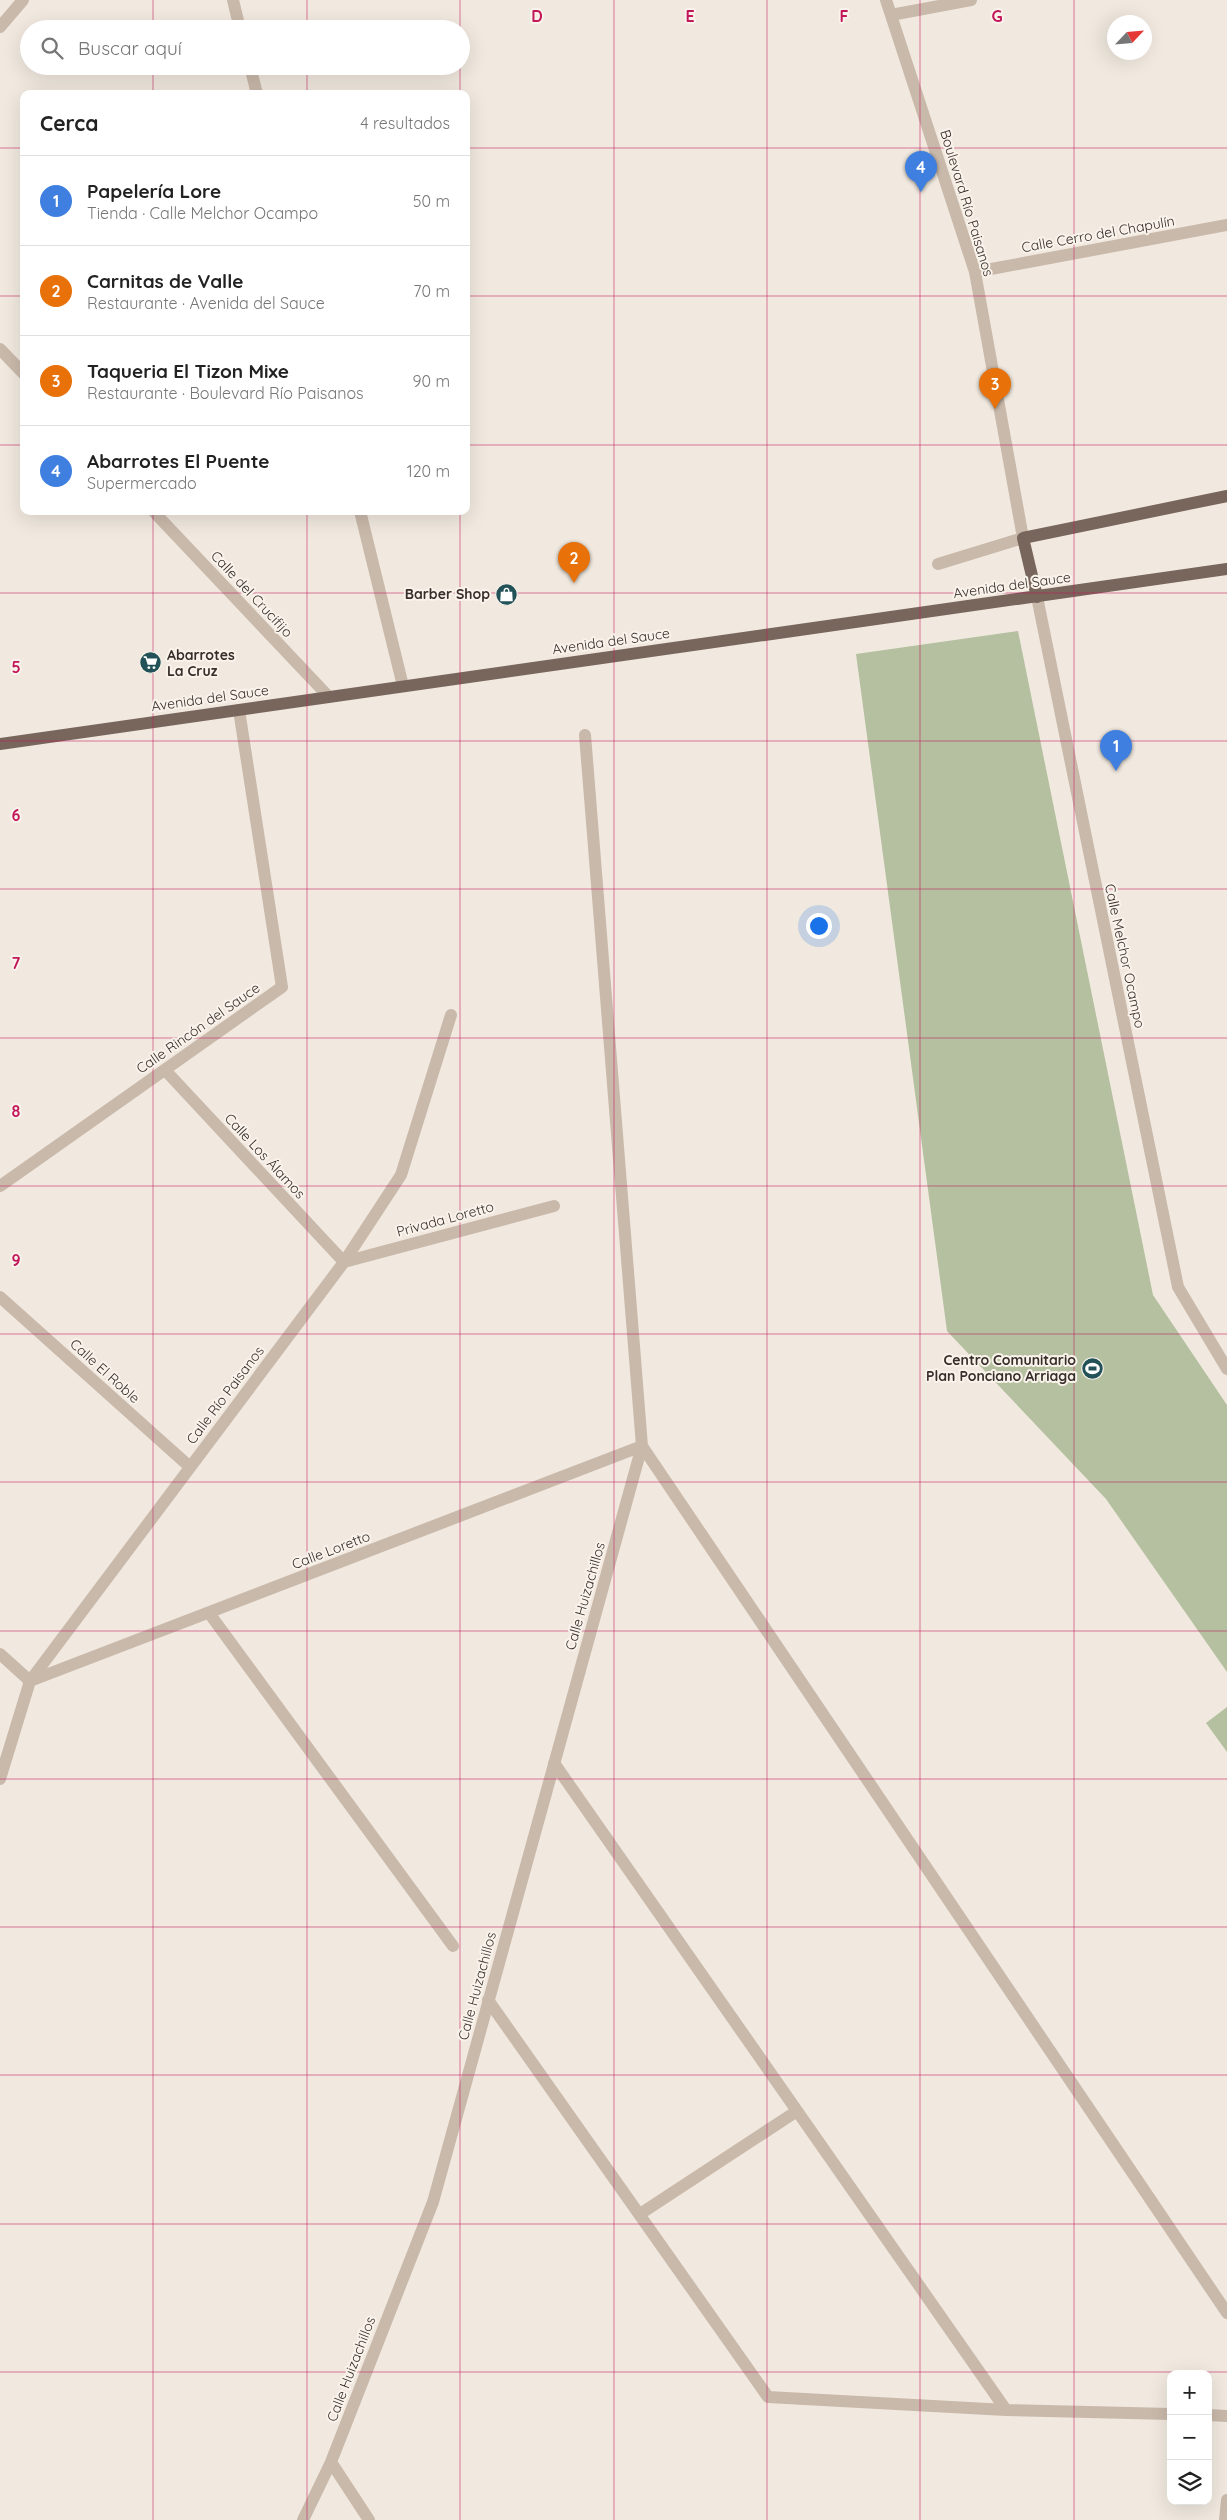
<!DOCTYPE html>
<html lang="es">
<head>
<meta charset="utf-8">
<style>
	body { margin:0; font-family:Quicksand,sans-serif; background:#f6f6f6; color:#222 }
	.controls { position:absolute; right:15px; bottom:15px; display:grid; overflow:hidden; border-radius:10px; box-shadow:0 5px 20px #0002 }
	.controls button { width:45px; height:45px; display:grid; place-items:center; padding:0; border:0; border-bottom:1px solid #e0e0e0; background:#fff; color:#222; font:25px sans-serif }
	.compass { position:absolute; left:1107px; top:15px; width:45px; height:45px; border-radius:50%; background:#fff; box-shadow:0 5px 20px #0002; rotate:64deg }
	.you { position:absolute; left:818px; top:925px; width:18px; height:18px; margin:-12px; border:4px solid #fff; border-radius:50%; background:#1a73e8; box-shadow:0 0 0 8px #1a73e833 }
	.badge { display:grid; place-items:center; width:32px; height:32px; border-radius:50%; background:#225257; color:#fff; font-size:16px; font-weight:700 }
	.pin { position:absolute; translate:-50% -41px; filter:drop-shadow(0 1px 2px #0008) }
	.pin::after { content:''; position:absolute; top:26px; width:18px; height:15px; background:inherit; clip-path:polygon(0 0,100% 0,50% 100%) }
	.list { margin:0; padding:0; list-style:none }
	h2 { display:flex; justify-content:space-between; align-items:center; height:65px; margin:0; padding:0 20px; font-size:21px }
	h2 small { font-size:16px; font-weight:400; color:#767676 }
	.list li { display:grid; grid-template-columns:32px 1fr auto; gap:15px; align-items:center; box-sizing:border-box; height:90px; padding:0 20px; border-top:1px solid #e0e0e0 }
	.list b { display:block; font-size:19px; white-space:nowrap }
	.list p { margin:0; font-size:16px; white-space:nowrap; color:#767676 }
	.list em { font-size:16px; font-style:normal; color:#767676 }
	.icon { flex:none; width:28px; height:28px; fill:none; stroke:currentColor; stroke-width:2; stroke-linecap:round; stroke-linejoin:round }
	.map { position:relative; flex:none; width:1227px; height:2520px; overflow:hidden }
	.search { position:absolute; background:#fff; box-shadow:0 5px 20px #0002; left:20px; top:20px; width:450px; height:55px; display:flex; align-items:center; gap:12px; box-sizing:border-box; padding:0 18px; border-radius:28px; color:#767676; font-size:19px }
	.panel { position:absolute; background:#fff; box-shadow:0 5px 20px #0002; left:20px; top:90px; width:450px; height:425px; border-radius:10px }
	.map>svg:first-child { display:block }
</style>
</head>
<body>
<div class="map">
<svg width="1227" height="2520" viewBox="0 0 1227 2520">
	<rect width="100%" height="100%" fill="#f1e9df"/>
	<!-- green -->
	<path fill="#b4c09f" d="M1018 631 1153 1295 1227 1405V1672L1106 1499 947 1331 856 654Z
		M1227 1707V1752L1206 1723Z"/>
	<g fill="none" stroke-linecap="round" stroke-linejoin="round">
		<!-- minor -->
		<path stroke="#c9b9ab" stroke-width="12" d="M233 0 240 29
			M886 0 975 272 1023 538 938 564
			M891 15 971 0
			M0 27 23 0
			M250 66 257 94
			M975 272 1227 225
			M0 349 24 374
			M153 511 329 697
			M360 511 403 686
			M1037 597 1178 1287 1227 1369
			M585 735 642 1446 1227 2313
			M165 1070 344 1262 554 1206
			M0 1186 282 987 239 710
			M0 1297 190 1467
			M209 1613 453 1946
			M0 1654 30 1681
			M30 1681 642 1446
			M554 1763 1006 2410
			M0 1779 30 1681 344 1262 401 1175 451 1015
			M488 2000 768 2397 1006 2410 1171 2414
			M640 2214 797 2111
			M1208 2415 1227 2416
			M331 2462 369 2520
			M303 2520 331 2462 433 2202 642 1446
			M1225 2520 1227 2500"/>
		<!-- major -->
		<path stroke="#78665c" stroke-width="12" d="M1037 597 1023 538 1227 496
			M0 744 1227 569"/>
	</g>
	<!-- grid -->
	<path fill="none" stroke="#c2185b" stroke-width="1" stroke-opacity="0.55" d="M153 0V29M307 0V29M460 0V29M614 0V2520M767 0V2520M920 0V2520M1074 0V2520M153 66V94M307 66V94M460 66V94M0 148H24M466 148H1227M0 296H24M466 296H1227M0 445H24M466 445H1227M153 511V2520M307 511V2520M460 511V2520M0 593H1227M0 741H1227M0 889H1227M0 1038H1227M0 1186H1227M0 1334H1227M0 1482H1227M0 1631H1227M0 1779H1227M0 1927H1227M0 2075H1227M0 2224H1227M0 2372H1227"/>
	<!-- icons -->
	<defs>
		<symbol id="shop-disc" viewBox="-11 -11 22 22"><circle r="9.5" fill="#225257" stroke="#f9f3eb"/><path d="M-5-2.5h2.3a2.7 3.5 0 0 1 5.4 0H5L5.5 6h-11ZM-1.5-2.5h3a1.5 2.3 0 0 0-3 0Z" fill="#fff"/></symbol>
		<symbol id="supermarket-disc" viewBox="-11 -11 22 22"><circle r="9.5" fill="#225257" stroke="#f9f3eb"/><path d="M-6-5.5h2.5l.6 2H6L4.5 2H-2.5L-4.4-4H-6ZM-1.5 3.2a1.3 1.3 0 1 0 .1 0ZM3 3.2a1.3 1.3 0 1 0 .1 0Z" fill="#fff"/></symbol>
		<symbol id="stadium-disc" viewBox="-11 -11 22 22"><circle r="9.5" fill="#225257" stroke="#f9f3eb"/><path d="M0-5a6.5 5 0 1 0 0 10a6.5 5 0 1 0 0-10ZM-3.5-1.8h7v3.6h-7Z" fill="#fff"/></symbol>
	</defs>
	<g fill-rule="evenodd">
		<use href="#shop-disc" x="494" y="582" width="25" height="25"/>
		<use href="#supermarket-disc" x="138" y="650" width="25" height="25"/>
		<use href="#stadium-disc" x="1080" y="1356" width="25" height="25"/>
	</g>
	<g text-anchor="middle" stroke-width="4" stroke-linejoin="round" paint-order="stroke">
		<!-- street labels -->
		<g font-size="14" fill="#372e2a" stroke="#f9f3eb">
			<text transform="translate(967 203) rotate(73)" y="5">Boulevard Río Paisanos</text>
			<text transform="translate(1098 234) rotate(-10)" y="5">Calle Cerro del Chapulín</text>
			<text transform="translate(1012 585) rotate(-8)" y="5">Avenida del Sauce</text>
			<text transform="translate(252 594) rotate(47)" y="5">Calle del Crucifijo</text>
			<text transform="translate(611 641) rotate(-8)" y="5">Avenida del Sauce</text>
			<text transform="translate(210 698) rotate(-8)" y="5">Avenida del Sauce</text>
			<text transform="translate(1125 956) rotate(78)" y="5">Calle Melchor Ocampo</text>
			<text transform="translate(198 1028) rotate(-35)" y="5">Calle Rincón del Sauce</text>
			<text transform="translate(265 1156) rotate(47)" y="5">Calle Los Álamos</text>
			<text transform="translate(445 1219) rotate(-15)" y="5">Privada Loretto</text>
			<text transform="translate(105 1371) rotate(42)" y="5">Calle El Roble</text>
			<text transform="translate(225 1395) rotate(-53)" y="5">Calle Río Paisanos</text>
			<text transform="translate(331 1550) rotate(-21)" y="5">Calle Loretto</text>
			<text transform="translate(585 1596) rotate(-74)" y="5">Calle Huizachillos</text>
			<text transform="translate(477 1986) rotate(-75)" y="5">Calle Huizachillos</text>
			<text transform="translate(351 2369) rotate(-69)" y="5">Calle Huizachillos</text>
		</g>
		<!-- poi labels -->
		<g font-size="14" font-weight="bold" fill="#372e2a" stroke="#f9f3eb" text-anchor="end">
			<text x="490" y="599">Barber Shop</text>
			<text x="167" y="660" text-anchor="start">Abarrotes<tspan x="167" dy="16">La Cruz</tspan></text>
			<text x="1076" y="1365">Centro Comunitario<tspan x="1076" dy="16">Plan Ponciano Arriaga</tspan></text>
		</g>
	</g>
	<g font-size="16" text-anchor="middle" font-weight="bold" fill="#c2185b" stroke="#f9f3eb" stroke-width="4" stroke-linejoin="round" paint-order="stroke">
		<text x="537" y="22">D</text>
		<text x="690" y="22">E</text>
		<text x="844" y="22">F</text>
		<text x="997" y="22">G</text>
		<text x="16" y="673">5</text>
		<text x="16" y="821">6</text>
		<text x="16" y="969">7</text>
		<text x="16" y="1117">8</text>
		<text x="16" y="1266">9</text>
	</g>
</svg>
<div class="controls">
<button>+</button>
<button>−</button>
<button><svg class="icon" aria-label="layers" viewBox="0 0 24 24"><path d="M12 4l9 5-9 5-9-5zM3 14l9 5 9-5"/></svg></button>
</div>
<svg class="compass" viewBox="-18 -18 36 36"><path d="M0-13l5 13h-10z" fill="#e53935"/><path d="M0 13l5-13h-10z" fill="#767676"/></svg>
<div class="you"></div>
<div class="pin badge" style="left:1116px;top:771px;background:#3f7fe0">1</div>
<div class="pin badge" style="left:574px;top:583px;background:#e8710a">2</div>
<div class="pin badge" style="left:995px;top:409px;background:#e8710a">3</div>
<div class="pin badge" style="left:921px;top:192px;background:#3f7fe0">4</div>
<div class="search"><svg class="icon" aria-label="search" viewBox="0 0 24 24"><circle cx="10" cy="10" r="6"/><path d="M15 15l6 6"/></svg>Buscar aquí</div>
<section class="panel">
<h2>Cerca<small>4 resultados</small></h2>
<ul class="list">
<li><span class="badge" style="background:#3f7fe0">1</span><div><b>Papelería Lore</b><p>Tienda · Calle Melchor Ocampo</p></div><em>50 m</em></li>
<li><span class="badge" style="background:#e8710a">2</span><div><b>Carnitas de Valle</b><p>Restaurante · Avenida del Sauce</p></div><em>70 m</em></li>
<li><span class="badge" style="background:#e8710a">3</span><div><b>Taqueria El Tizon Mixe</b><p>Restaurante · Boulevard Río Paisanos</p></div><em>90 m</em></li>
<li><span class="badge" style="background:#3f7fe0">4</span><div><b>Abarrotes El Puente</b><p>Supermercado</p></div><em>120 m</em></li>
</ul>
</section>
</div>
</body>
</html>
